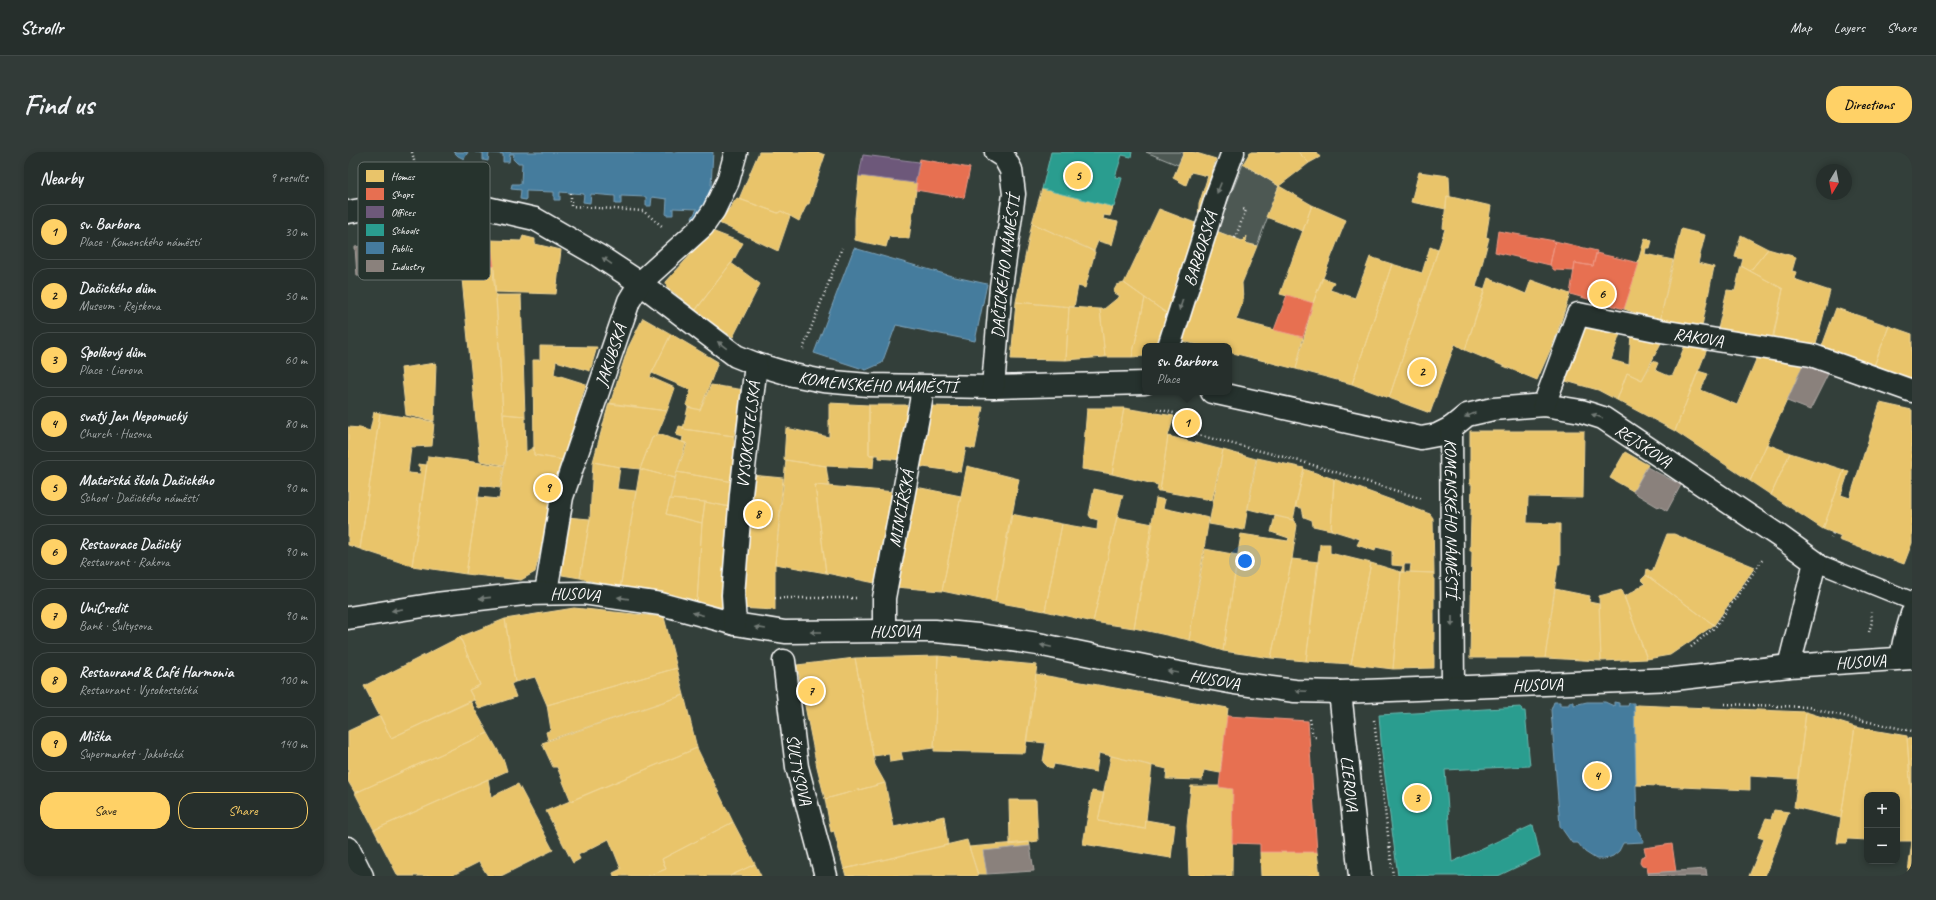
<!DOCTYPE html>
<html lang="en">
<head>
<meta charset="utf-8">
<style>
	body { margin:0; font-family:Caveat,sans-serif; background:#323b38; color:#f1f3f6 }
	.controls { position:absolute; right:12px; bottom:12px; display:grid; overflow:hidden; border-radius:8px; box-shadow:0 2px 6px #0003 }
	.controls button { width:36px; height:36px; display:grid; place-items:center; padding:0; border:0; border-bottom:1px solid #424a48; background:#262f2c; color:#f1f3f6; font:20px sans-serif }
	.compass { position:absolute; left:1468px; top:12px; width:36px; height:36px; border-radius:50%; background:#262f2c; box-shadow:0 2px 6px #0003; rotate:190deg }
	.you { position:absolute; left:897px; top:409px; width:14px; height:14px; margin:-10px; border:3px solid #fff; border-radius:50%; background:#1a73e8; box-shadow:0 0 0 6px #1a73e833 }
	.badge { display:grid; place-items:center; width:26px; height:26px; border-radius:50%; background:#ffd166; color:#111; font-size:13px; font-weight:700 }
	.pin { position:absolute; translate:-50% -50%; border:2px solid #fff; box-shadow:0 1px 4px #0006 }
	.popup { position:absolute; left:794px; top:191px; width:90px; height:52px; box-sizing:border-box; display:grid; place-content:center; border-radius:8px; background:#262f2c; filter:drop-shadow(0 1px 3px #0005); font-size:13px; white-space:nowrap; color:#a4a9a9 }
	.popup b { font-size:15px; color:#f1f3f6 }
	.popup::after { content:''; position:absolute; left:50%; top:100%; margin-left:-8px; border:8px solid transparent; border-top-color:#262f2c }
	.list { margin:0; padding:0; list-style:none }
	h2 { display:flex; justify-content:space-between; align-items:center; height:52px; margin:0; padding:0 16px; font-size:17px }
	h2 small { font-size:13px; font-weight:400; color:#a4a9a9 }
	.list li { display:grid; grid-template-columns:26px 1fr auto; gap:12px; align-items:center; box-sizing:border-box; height:56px; margin:0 8px 8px; padding:0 8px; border:1px solid #424a48; border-radius:16px }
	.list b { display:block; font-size:15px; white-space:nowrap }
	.list p { margin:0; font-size:13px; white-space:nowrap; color:#a4a9a9 }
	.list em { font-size:13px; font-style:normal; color:#a4a9a9 }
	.actions { display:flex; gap:8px; padding:12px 16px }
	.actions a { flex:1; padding:9px 0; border:1px solid #ffd166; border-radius:16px; text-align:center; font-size:14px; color:#ffd166 }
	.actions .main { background:#ffd166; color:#111 }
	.map { position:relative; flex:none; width:1564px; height:724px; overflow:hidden; border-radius:16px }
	header { display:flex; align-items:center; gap:24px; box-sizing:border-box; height:56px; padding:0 20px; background:#262f2c; border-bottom:1px solid #424a48 }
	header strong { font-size:19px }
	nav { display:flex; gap:22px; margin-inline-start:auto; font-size:14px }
	.intro { display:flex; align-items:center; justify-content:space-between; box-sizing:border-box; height:96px; padding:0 24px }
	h1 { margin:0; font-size:28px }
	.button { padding:10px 18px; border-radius:16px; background:#ffd166; color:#111; font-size:14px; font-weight:700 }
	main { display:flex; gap:24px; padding:0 24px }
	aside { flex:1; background:#262f2c; border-radius:16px; box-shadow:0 2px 6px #0003 }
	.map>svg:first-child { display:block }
</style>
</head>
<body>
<header>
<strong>Strollr</strong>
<nav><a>Map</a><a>Layers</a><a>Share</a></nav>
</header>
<div class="intro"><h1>Find us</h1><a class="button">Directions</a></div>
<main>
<aside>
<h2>Nearby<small>9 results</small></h2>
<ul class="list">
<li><span class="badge">1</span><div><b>sv. Barbora</b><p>Place · Komenského náměstí</p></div><em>30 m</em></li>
<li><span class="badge">2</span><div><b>Dačického dům</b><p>Museum · Rejskova</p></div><em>50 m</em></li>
<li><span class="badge">3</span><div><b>Spolkový dům</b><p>Place · Lierova</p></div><em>60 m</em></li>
<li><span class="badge">4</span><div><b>svatý Jan Nepomucký</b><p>Church · Husova</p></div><em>80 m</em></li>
<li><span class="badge">5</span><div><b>Mateřská škola Dačického</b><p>School · Dačického náměstí</p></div><em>90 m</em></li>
<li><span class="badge">6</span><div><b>Restaurace Dačický</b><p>Restaurant · Rakova</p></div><em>90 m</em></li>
<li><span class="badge">7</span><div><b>UniCredit</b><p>Bank · Šultysova</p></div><em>90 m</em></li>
<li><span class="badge">8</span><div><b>Restaurand &amp; Café Harmonia</b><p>Restaurant · Vysokostelská</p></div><em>100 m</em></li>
<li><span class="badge">9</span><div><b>Miška</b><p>Supermarket · Jakubská</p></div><em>140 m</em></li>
</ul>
<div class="actions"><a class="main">Save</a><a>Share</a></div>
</aside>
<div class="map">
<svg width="1564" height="724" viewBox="0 0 1564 724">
	<rect width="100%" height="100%" fill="#333f3a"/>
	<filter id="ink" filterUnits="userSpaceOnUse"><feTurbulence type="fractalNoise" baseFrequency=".025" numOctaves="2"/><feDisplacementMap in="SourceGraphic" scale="8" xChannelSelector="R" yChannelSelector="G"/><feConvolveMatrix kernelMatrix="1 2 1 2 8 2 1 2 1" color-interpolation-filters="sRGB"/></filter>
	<g filter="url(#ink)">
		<!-- green -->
		<path fill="#4d5853" stroke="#a6aca9" d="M798 0H836L830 13Z
			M895 12 931 34 909 94 897 91 899 85 894 89 868 79Z"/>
		<!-- homes -->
		<path fill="#e9c46a" stroke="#f0d697" d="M411 0H469L477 3 461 52H459L451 69 433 59 430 61 391 47Z
			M836 0H845L868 7 854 53 853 73 821 163 776 131 811 57 850 72 851 52 860 24 843 20 838 33 825 26Z
			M902 0H950L961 11 931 34 895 12Z
			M950 0H968L972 5 961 11Z
			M1071 20 1101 24 1102 45 1099 44 1098 57 1063 50Z
			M511 24 569 31 561 87 541 84 538 95 507 88V66Z
			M931 34 964 53 955 79 918 65Z
			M694 37 765 55 762 64 756 63 755 67 770 70 764 93 750 89 746 99 684 71Z
			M1099 44 1143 54 1138 85 1141 86 1128 135 1137 138 1117 198 1107 192 1082 261 1041 246 1097 77 1095 76Z
			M389 46 430 61 433 59 442 64 430 99 371 71Z
			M964 53 998 68 965 151 932 142Z
			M684 71 747 100 737 136 730 134 726 155 668 150Z
			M1333 77 1357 83 1350 111 1366 115 1354 174 1312 169Z
			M364 79 395 91 384 111H383L348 158 319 135 318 130Z
			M868 79 894 89 899 84 897 91 909 94 894 131 895 149 888 168 955 185 948 217 881 200V194H855L830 188Z
			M1393 83 1420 97 1402 119 1393 114 1395 107 1387 105Z
			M175 84 187 87V92L213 98 208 142 147 140 142 88 173 89Z
			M1297 86 1304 89 1302 96H1298L1297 102 1325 108 1312 169 1276 157Z
			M1082 95 1090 98 1041 246 1004 232 1044 112 1074 121Z
			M1420 97 1448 105 1444 119 1448 120 1446 127 1482 139 1467 195 1424 188 1435 137 1402 119Z
			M1022 105 1044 112 1004 232 948 217 965 151 974 126 986 130 982 138 1007 146Z
			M383 111 412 132 385 185 346 160Z
			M146 114 155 262 158 305 156 313 132 309 113 117Z
			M1393 114 1435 137 1425 188 1370 177 1379 138 1387 139Z
			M1140 126 1178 142 1183 128 1222 142 1207 187 1189 228 1117 198Z
			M776 131 797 146 784 205H757L752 157H756L772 144 765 140 769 133Z
			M148 143H173L177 264 155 262Z
			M797 146 821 163 813 194H797V204L784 205Z
			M668 150 721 155 718 208 663 207Z
			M721 155 752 157 757 205 718 208Z
			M1488 156 1541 174 1526 214 1473 197Z
			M295 166 323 182 302 225 327 236 319 259 262 252 280 196Z
			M1234 174 1273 179 1263 208 1281 213 1283 181 1314 189 1294 228 1279 221 1269 248 1250 238 1214 228Z
			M1541 174 1564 182V227L1526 214Z
			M323 182 370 210 352 258 340 255 338 253 343 238 304 221Z
			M1337 193 1359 197 1327 279 1269 248 1279 221 1294 228 1305 209 1310 211 1307 218 1321 224 1325 223Z
			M192 194 249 195 242 219 208 209 206 222 238 232 215 308 186 303 185 208H192Z
			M1410 203 1455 213 1402 329 1327 279 1350 219 1360 222 1353 238 1389 253Z
			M88 211 86 269 58 263 53 216Z
			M363 233 397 238 386 284 335 277 340 255 352 258Z
			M261 251 319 259 309 283 304 286 292 317 272 315 245 310Z
			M481 251 521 253V303H526L525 316 478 314 436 308 438 276 481 285Z
			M1532 251 1564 258V391L1556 412 1491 388 1493 384 1475 377 1496 318 1501 319 1493 343 1502 346Z
			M521 253H558L566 262 554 308 531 306V303H521Z
			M579 254 635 255 627 297 618 295 613 320 567 314Z
			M739 256H776L764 322 734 317Z
			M776 256 826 264 820 284 812 339H809L810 333 764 322Z
			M26 260 32 261 12 397 0 393V275L12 276 22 279Z
			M32 261 86 270 84 294 63 295 60 321 72 322 73 315 70 314V312L79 313 64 414 12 397Z
			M155 262 177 264 178 300 186 295V303L215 308 187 420 173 428 118 422 130 345 151 347 158 305Z
			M331 274 336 275 335 277 386 284V330L329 320 339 292 334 290 335 285 328 283Z
			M1122 279H1236L1235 346 1180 345 1179 371 1212 372V412H1210L1197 506H1122L1124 399H1122L1124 332H1122Z
			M310 282 338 291 327 326 292 317 304 286Z
			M820 284 875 298 864 348 812 339Z
			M1419 292 1442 301 1423 343 1402 329Z
			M875 298 908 307 896 378 861 372Z
			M1277 300 1300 313 1285 339 1262 326Z
			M1442 301 1496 318 1475 377 1423 343Z
			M80 304 156 314 152 336 132 333 118 422 64 414Z
			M909 306 956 316 945 368 900 357Z
			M438 308 478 314 481 334 467 333 478 421 427 412Z
			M245 310 272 315 269 337 288 339 272 437 232 426 242 367Z
			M619 314 671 327 647 450 594 439Z
			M292 317 327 326 318 362 354 371 349 450 343 449V447L277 436 272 437Z
			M956 317 986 327 983 378 965 374 964 368 956 365 954 356 947 355Z
			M329 320 386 330 387 356 357 350 322 347Z
			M403 323 435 326 427 412V458L390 456Z
			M986 327 1082 362 1085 366 1086 421 1062 420 1063 412H1056V420H1053L1055 414 1044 413V399L1028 395 1027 399 1009 393 1012 387 983 378Z
			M467 333 548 340 532 432 478 421Z
			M563 334 613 344 594 439 547 435Z
			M746 337 775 343 769 365 745 470 697 459 714 372 749 378 750 368 743 366 741 363Z
			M808 346 817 348 815 356 861 366 841 488 786 476Z
			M322 347 357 350 354 371 318 362Z
			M357 350 387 356 376 456 349 450 354 371Z
			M663 362 714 372 697 459 647 450Z
			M927 364 945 368 949 373 944 407 923 506 875 499 893 382 940 389 941 386 923 380Z
			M218 365 242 367 232 426 214 423Z
			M769 365 805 372 786 476 745 470Z
			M1319 382H1326L1407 415 1366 473 1298 423 1299 417 1304 420Z
			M972 392H982V401L1023 411 1003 512 958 509Z
			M857 397 890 403 875 499 841 488Z
			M944 407 971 410 958 509 923 506Z
			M1023 411 1053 420 1045 517 1003 512Z
			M1053 420 1086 421V516L1045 517Z
			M1298 423 1366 473 1322 503 1299 507 1276 445 1297 432 1293 428Z
			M1207 437 1242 444 1241 450 1251 452 1253 509 1197 506Z
			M1274 438 1299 507 1253 509 1251 444Z
			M226 456 316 465 329 516 199 553 187 525 167 530 157 467Z
			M157 467 167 530 163 532 168 545 131 557 121 538 132 533 112 485Z
			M112 485 132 533 121 538 126 548 43 586 16 534Z
			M590 504 689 513 677 601 586 599Z
			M590 504 586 596 553 600 555 608 542 610 541 602 525 604 507 506Z
			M507 506 527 613 537 631 477 647 469 615 449 513Z
			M329 516 336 543 200 588 198 580 203 578 199 553Z
			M688 522 880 556 872 621 856 618 854 628 818 627 819 617 751 601 748 620 706 612 705 616 700 615 695 610 698 591 678 589Z
			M336 543 349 596 223 649 209 615H205L194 591Z
			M122 549 140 581 7 641 0 629V579L32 564 43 586Z
			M1289 553 1458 560 1450 627 1402 624V638L1288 633 1286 554Z
			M1458 560 1507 575 1493 666 1446 655Z
			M1507 575 1559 584 1564 656V689H1549V643H1519V688L1500 687 1499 691H1489Z
			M140 581 156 609 159 619 26 678 7 641Z
			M1559 586 1564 587V656Z
			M349 596 385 670 314 707 318 717 300 724H266L265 721 273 717 261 687 230 703 232 707 225 711 198 659Z
			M763 604 804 614 797 677 750 669Z
			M140 627 143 645 170 632 205 698 153 724H140L131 710 103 724H50L26 678Z
			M537 631 546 675 596 664 600 693 496 717 486 679 483 680 477 647Z
			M843 634H871V635L885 637 884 724H841L839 674Z
			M744 639 756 641 750 669 797 677 798 668 827 673 823 706 735 692Z
			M661 648H688L690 689 662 693Z
			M1426 658 1441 660 1417 724H1401L1416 687 1410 685 1418 666 1423 667Z
			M385 670 407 712 382 724H300L318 717 314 707Z
			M619 688 630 724H498L496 717Z
			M1564 689V721L1560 720Z
			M681 690 682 694 635 699 639 722H630L621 695Z
			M912 700H969L972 724H913Z
			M407 712 413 724H382Z"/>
		<!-- shops -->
		<path fill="#e76f51" stroke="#ee9a85" d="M572 7 622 16 616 46 568 38 569 31H567Z
			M1150 79 1207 89 1202 113 1147 100Z
			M142 88 146 114 113 117 109 92Z
			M1207 89 1249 99 1245 114 1227 111 1226 119 1206 118 1202 113Z
			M1248 101 1291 111 1276 157 1222 142 1227 111 1245 114Z
			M939 143 965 151 955 185 926 178Z
			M879 564 960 569 969 700H912V692L884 691 885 637 871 635Z
			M1324 692 1328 720 1300 721 1299 715 1294 714 1292 711 1293 705 1298 703 1296 696Z"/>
		<!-- offices -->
		<path fill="#6d597a" stroke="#998ba2" d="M515 3 571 10 567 31 511 24Z"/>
		<!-- schools -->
		<path fill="#2a9d8f" stroke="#6abab1" d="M703 0H784L783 5 774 3 767 25 774 26 766 55 694 37Z
			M1173 555 1174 559H1177L1182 614 1097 618 1104 710 1185 673 1192 704 1150 724H1050L1034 602 1031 563Z"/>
		<!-- public -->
		<path fill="#457b9d" stroke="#7da3ba" d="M106 0H120L116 7 110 4Z
			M127 0H365L362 50 349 69 344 66 349 57 325 56V63H318L319 47 304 45 303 54H298V45L273 44V52H267V44L243 42 242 51 235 50 236 42 212 40V48H206V40L178 39V48L172 47 173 38 163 37 164 32H173L174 11H169L165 7 166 2H162L161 10H155V2L141 1 140 9 135 8V1Z
			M506 96 607 125 639 132 627 189 548 173 534 211 518 218 466 201Z
			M1206 550H1212V553H1221V550H1226V553L1239 550H1257L1266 554V550L1271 551V554H1280L1281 551H1286L1289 676 1296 690 1275 691 1271 699 1265 704 1257 707H1248L1237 700 1230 691H1224L1212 674 1203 558Z"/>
		<!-- industry -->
		<path fill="#8a817c" stroke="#ada7a3" d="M25 93 27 124H9L7 95Z
			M1455 213 1481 220 1462 258 1439 249Z
			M1299 315 1333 333 1319 359 1311 354 1310 355 1285 340Z
			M682 694 686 719 639 722 635 699Z
			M1358 717 1359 724H1301L1300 721Z"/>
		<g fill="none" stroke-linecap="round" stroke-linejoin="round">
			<defs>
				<path id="lane" d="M1467 410 1564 449"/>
				<g id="street">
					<path id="s1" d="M0 60 74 48 139 56 187 67 251 104 292 131 388 204 408 212 445 223 475 229 520 233 645 235 797 231"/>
					<path id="s2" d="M821 194 870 40 885 0"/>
					<path id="s3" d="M645 235 653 135 666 42 663 18 656 5 648 0"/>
					<path id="s4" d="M864 240 1073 286 1089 283 1103 276 1119 263 1145 257 1196 253 1233 259 1255 266 1431 384 1467 410 1441 514"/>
					<path id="s5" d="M1196 253 1230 162 1313 179 1463 203 1564 239"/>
					<path id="s6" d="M1103 276 1105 535"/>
					<path id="s7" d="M198 440 214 345 281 149 292 131 355 74 366 58 380 29 388 0"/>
					<path id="s8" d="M0 466 88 452 176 442 235 441 313 452 387 472 437 480 536 479H587L630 483 690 492 815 518 887 531 947 539 992 540 1326 527 1441 514 1564 506"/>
					<path id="s9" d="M387 472 385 443 393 342 408 212"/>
					<path id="s10" d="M536 479V446L573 249 574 235"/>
					<path d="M1553 506 1556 490 1564 462"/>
					<path id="s11" d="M436 509 449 615 478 724"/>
					<path id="s12" d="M992 540 1012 724"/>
					<path d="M0 696 14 724"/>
				</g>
			</defs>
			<!-- lane casing -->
			<use href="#lane" stroke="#fff" stroke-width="20"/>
			<!-- street casing -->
			<use href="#street" stroke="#fff" stroke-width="25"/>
			<!-- path -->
			<path stroke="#fff" stroke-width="2.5" stroke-dasharray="1 3" stroke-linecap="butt" d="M64 0 69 21
				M223 41V54L295 59 314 74
				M887 86 898 58 895 57
				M455 197 494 96
				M809 257 830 262 831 278 955 310 1075 347
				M1483 386 1485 381
				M427 446H508
				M1521 480 1524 470 1523 460
				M1343 495 1367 475 1415 407
				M1377 552 1460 555 1507 567 1564 579
				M962 567 965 585H970
				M1026 568 1045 724"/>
			<!-- lane -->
			<use href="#lane" stroke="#26332d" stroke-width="17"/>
			<!-- street -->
			<use href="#street" stroke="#26332d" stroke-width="22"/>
		</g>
		<!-- one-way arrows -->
		<defs><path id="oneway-solid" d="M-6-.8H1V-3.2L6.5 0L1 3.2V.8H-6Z"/></defs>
		<g fill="#727a76">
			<use href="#oneway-solid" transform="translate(871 36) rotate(112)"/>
			<use href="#oneway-solid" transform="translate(259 109) rotate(-146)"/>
			<use href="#oneway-solid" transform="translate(833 153) rotate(108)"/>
			<use href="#oneway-solid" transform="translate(374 193) rotate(-143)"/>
			<use href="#oneway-solid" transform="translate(1122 263) rotate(158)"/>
			<use href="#oneway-solid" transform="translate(1249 264) rotate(-161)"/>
			<use href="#oneway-solid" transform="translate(137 446) rotate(174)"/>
			<use href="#oneway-solid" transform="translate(275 446) rotate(-172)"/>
			<use href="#oneway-solid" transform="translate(49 458) rotate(171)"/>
			<use href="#oneway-solid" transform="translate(350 462) rotate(-165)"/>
			<use href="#oneway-solid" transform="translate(1104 469) rotate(90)"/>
			<use href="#oneway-solid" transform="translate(412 476) rotate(-171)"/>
			<use href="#oneway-solid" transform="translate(468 480) rotate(180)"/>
			<use href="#oneway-solid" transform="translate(698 494) rotate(-168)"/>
			<use href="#oneway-solid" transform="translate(825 520) rotate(-170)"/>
			<use href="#oneway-solid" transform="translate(953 539) rotate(-178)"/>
		</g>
	</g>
	<g text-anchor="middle" stroke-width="4" stroke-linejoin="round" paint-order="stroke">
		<!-- street labels -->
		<g font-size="17" fill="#fff" stroke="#26332d">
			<text dy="6" stroke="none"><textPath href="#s2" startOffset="102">BARBORSKÁ</textPath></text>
			<text dy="6" stroke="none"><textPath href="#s3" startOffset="121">DAČICKÉHO NÁMĚSTÍ</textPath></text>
			<text dy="6" stroke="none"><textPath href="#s5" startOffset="220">RAKOVA</textPath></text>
			<text dy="6" stroke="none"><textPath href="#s7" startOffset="246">JAKUBSKÁ</textPath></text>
			<text dy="6" stroke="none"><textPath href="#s1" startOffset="579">KOMENSKÉHO NÁMĚSTÍ</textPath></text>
			<text dy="6" stroke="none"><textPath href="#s9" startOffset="190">VYSOKOSTELSKÁ</textPath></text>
			<text dy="6" stroke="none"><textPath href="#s4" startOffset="454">REJSKOVA</textPath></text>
			<text dy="6" stroke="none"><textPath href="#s10" startOffset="124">MINCÍŘSKÁ</textPath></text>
			<text dy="6" stroke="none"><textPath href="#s6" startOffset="90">KOMENSKÉHO NÁMĚSTÍ</textPath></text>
			<text dy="6" stroke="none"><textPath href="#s8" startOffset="229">HUSOVA</textPath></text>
			<text dy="6" stroke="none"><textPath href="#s8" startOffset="553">HUSOVA</textPath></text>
			<text dy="6" stroke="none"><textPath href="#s8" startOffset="1525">HUSOVA</textPath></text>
			<text dy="6" stroke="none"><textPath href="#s8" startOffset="877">HUSOVA</textPath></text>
			<text dy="6" stroke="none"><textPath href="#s8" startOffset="1201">HUSOVA</textPath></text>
			<text dy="6" stroke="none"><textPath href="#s11" startOffset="110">ŠULTYSOVA</textPath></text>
			<text dy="6" stroke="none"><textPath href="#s12" startOffset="92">LIEROVA</textPath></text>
		</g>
	</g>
	<!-- legend -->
	<rect x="10" y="10" width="132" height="118" rx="6" fill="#26332d" stroke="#67706c" stroke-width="1"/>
	<rect x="18" y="18" width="18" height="12" fill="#e9c46a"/>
	<rect x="18" y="36" width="18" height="12" fill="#e76f51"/>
	<rect x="18" y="54" width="18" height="12" fill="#6d597a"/>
	<rect x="18" y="72" width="18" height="12" fill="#2a9d8f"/>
	<rect x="18" y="90" width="18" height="12" fill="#457b9d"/>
	<rect x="18" y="108" width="18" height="12" fill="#8a817c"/>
	<g font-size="11" fill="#fff">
		<text x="43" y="28">Homes</text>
		<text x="43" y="46">Shops</text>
		<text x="43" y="64">Offices</text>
		<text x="43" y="82">Schools</text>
		<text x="43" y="100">Public</text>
		<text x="43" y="118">Industry</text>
	</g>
</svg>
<div class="controls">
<button>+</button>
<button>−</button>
</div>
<svg class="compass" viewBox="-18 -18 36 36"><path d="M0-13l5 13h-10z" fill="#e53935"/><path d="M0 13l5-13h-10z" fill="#a4a9a9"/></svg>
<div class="you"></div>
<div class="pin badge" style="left:839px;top:271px">1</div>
<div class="popup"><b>sv. Barbora</b>Place</div>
<div class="pin badge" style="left:1074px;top:220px">2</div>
<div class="pin badge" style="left:1069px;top:646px">3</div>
<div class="pin badge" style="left:1249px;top:624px">4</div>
<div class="pin badge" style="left:730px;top:24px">5</div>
<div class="pin badge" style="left:1254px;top:142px">6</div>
<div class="pin badge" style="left:463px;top:539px">7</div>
<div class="pin badge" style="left:410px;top:362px">8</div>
<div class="pin badge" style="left:200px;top:336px">9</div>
</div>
</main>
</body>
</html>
